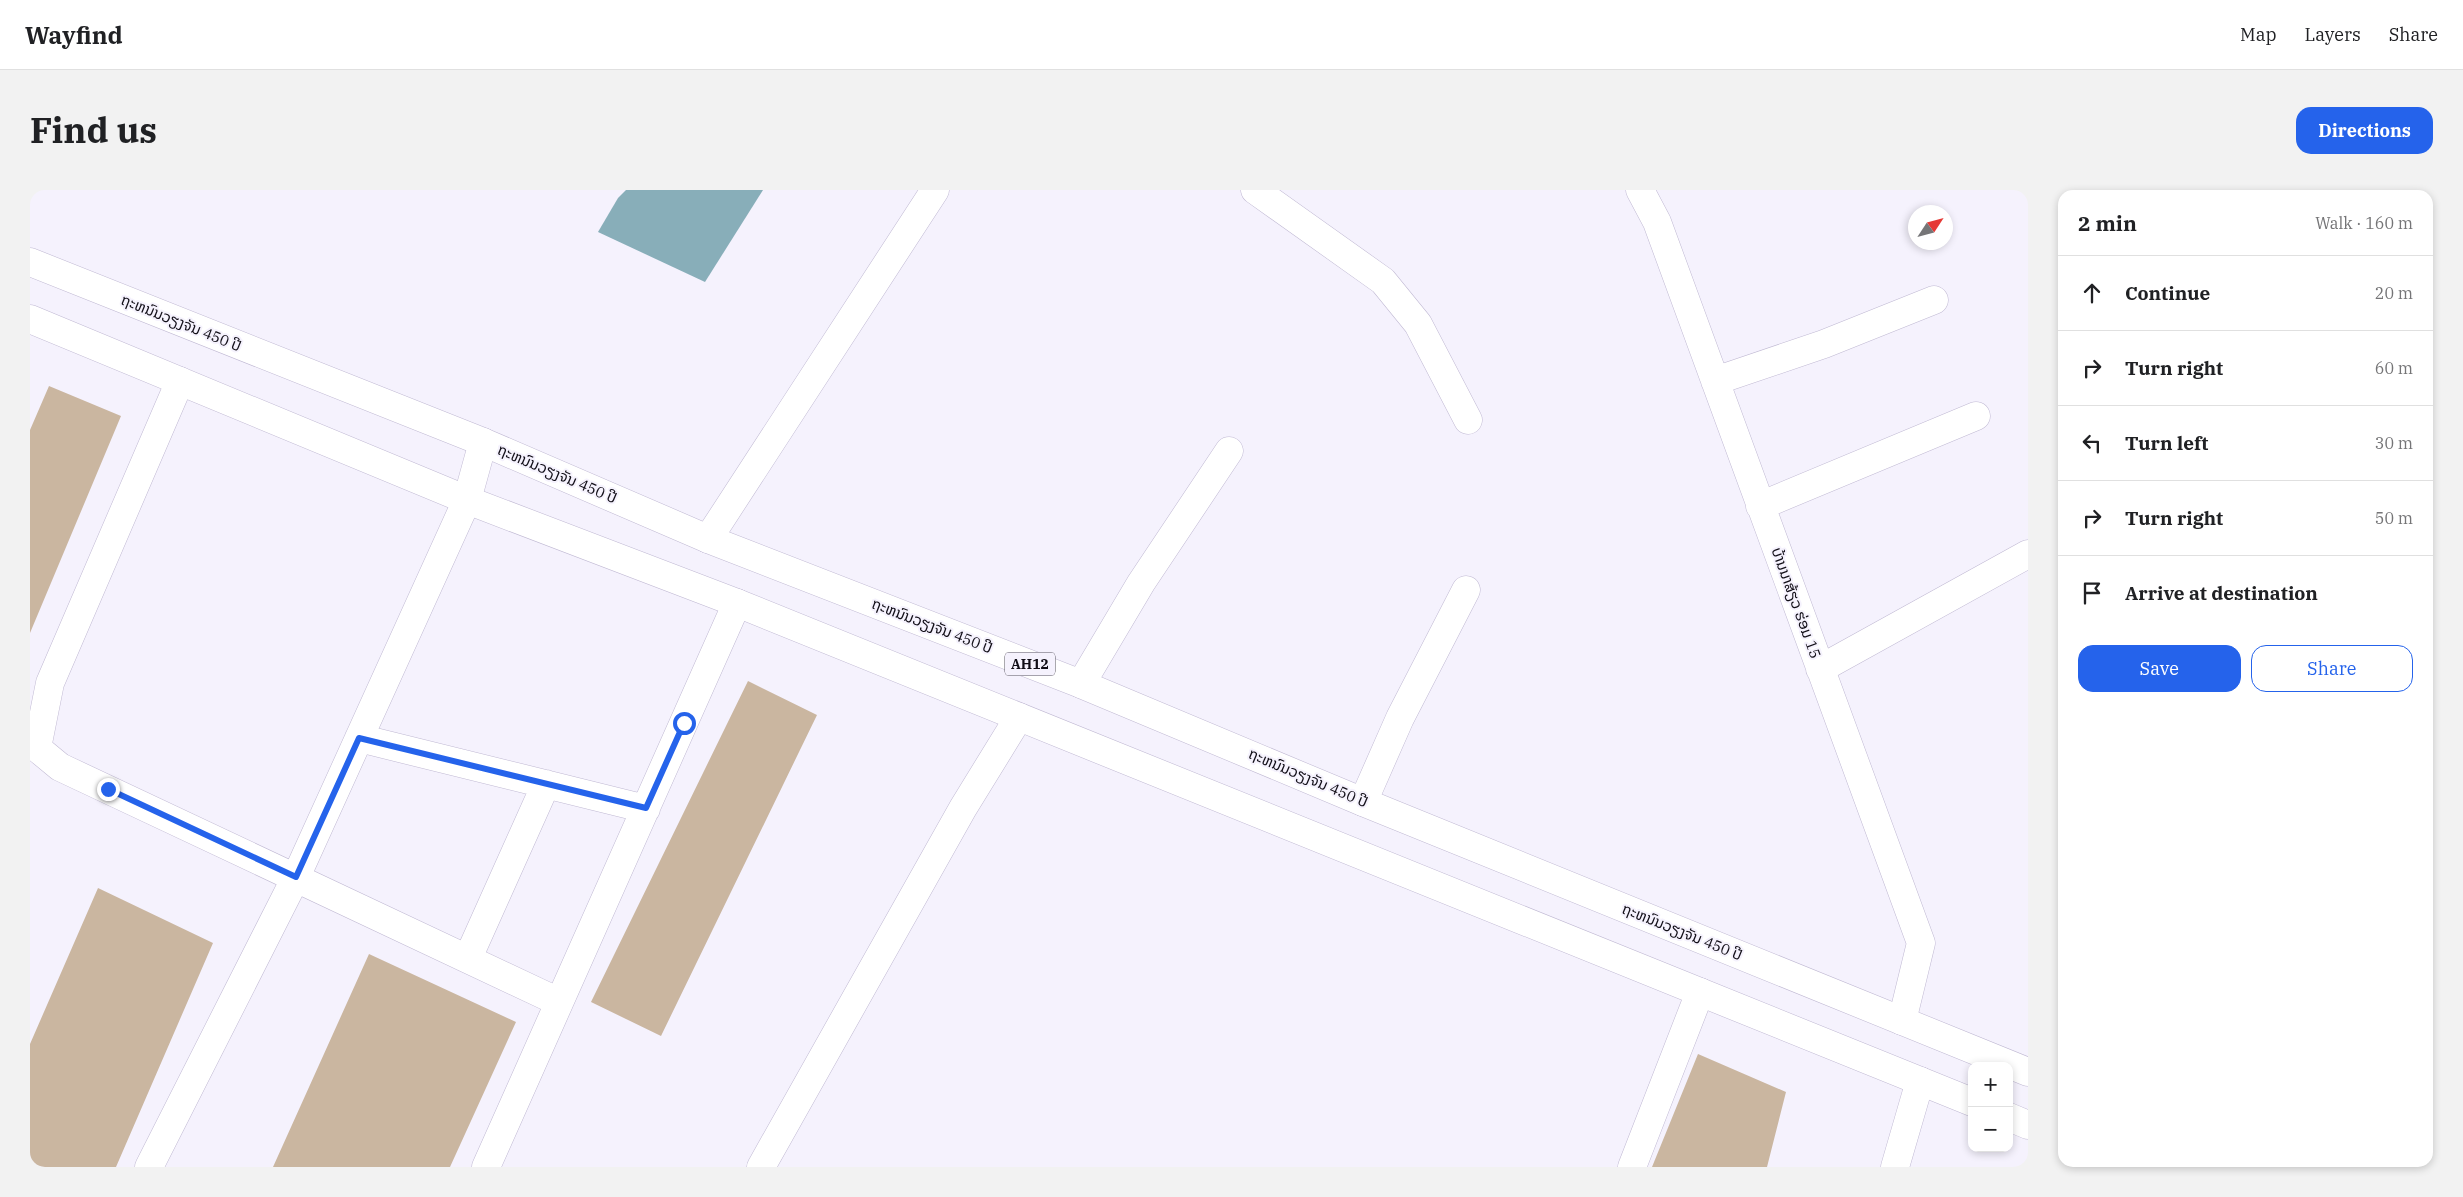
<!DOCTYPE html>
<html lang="en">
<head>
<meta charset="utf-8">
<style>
	body { margin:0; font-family:"IBM Plex Serif","Noto Sans Lao",serif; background:#f2f2f2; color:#202124 }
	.controls { position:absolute; right:15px; bottom:15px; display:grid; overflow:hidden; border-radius:10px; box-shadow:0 2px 8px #0003 }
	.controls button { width:45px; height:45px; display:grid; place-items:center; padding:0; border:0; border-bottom:1px solid #e0e0e0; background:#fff; color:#202124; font:25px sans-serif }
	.compass { position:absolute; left:1878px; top:15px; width:45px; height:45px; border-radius:50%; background:#fff; box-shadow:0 2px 8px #0003; rotate:54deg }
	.stop { position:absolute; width:15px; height:15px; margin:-11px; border:4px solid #2563eb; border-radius:50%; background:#fff }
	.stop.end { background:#2563eb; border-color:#fff; box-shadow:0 1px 5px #0008 }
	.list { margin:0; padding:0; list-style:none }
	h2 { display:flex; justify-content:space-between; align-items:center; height:65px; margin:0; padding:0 20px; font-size:21px }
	h2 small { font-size:16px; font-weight:400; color:#757577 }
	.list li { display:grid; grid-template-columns:32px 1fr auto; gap:15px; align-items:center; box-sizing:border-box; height:75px; padding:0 20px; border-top:1px solid #e0e0e0 }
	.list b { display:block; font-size:19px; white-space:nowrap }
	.list em { font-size:16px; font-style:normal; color:#757577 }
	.actions { display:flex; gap:10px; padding:15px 20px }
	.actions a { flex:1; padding:11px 0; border:1px solid #2563eb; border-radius:15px; text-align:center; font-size:18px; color:#2563eb }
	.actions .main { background:#2563eb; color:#fff }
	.icon { flex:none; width:28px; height:28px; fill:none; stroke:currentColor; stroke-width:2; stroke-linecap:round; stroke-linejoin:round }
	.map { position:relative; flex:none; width:1998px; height:977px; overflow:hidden; border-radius:15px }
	header { display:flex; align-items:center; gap:30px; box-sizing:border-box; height:70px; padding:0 25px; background:#fff; border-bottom:1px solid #e0e0e0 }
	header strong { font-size:24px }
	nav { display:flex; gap:28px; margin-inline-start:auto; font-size:18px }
	.intro { display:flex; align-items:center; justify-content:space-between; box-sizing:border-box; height:120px; padding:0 30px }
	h1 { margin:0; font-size:35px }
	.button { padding:12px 22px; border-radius:15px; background:#2563eb; color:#fff; font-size:18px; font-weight:700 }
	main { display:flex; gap:30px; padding:0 30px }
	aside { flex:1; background:#fff; border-radius:15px; box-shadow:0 2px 8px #0003 }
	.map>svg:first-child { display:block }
</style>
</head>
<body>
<header>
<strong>Wayfind</strong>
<nav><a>Map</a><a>Layers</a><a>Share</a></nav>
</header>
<div class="intro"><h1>Find us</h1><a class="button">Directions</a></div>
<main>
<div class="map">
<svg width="1998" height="977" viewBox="0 0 1998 977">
	<rect width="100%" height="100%" fill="#f5f2fd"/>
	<!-- water -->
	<path fill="#88aeb9" d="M596 0H733L675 92 568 42 588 8Z"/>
	<!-- building -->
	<path fill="#cab6a0" d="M19 196 91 226 0 443V240Z
		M718 491 787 525 631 846 561 812Z
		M68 698 183 753 86 977H0V854Z
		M339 764 486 832 420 977H243Z
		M1668 864 1756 902 1737 977H1622Z"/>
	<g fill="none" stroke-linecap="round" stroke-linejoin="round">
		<defs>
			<path id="minor" d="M1225 0 1353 91 1388 134 1438 230
				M1610 0 1627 32 1891 753 1872 831
				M150 191 20 493 7 558 30 577 529 812
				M1685 191 1794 154 1904 110
				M1730 316 1946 226
				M678 349 905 0
				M1790 479 1998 364
				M1051 494 1111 393 1199 261
				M329 548 616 619
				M1333 612 1370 528 1436 400
				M438 768 516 594
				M119 977 266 687 437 310 453 252
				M456 977 707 413
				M731 977 933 618 989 527
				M1602 977 1670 802
				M1865 977 1890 891"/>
			<path id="highway" d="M0 72 453 252 678 349 1051 494 1333 612 1998 882
				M0 129 437 310 707 413 1942 912
				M1979 927 1998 935"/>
		</defs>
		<!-- minor casing -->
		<use href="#minor" stroke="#c0b9d3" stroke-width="29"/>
		<!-- highway casing -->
		<use href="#highway" stroke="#c0b9d3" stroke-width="29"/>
		<!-- minor -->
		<use href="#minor" stroke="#fff" stroke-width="28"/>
		<!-- highway -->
		<use href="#highway" stroke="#fff" stroke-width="28"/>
	</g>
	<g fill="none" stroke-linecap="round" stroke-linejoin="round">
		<!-- route -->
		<path stroke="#2563eb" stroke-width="6" d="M78 599 266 687 329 548 616 618 654 533"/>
	</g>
	<g text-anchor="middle" stroke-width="4" stroke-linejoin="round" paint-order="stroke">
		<!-- shield labels -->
		<rect fill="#f5f2fd" stroke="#55525c" stroke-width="1" x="975" y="462.5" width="50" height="23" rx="4"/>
		<g font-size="14" font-weight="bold" fill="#110e17">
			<text x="1000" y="479">AH12</text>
		</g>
		<!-- street labels -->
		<g font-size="15" fill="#110e17" stroke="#f5f2fd">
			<text transform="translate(151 133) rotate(22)" y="5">ຖະຫນົນວຽງຈັນ 450 ປີ</text>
			<text transform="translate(527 284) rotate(23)" y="5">ຖະຫນົນວຽງຈັນ 450 ປີ</text>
			<text transform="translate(1766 413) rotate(70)" y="5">ບ້ານນາສ້ຽວ ຮ່ອມ 15</text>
			<text transform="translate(902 436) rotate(21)" y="5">ຖະຫນົນວຽງຈັນ 450 ປີ</text>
			<text transform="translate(1278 588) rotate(23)" y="5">ຖະຫນົນວຽງຈັນ 450 ປີ</text>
			<text transform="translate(1652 742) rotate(22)" y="5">ຖະຫນົນວຽງຈັນ 450 ປີ</text>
		</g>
	</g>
</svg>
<div class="controls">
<button>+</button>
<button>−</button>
</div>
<svg class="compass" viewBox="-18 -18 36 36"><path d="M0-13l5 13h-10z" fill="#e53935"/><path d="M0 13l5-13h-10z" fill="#757577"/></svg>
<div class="stop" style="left:654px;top:533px"></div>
<div class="stop end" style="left:78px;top:599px"></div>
</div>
<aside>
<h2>2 min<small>Walk · 160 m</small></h2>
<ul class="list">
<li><svg class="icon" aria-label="ahead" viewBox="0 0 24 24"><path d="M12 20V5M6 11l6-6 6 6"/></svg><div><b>Continue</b></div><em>20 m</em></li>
<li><svg class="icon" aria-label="right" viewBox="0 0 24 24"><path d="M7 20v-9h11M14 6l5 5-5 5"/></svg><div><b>Turn right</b></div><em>60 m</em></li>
<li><svg class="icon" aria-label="left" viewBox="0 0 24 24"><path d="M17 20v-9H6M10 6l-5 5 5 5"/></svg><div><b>Turn left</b></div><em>30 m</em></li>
<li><svg class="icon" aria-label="right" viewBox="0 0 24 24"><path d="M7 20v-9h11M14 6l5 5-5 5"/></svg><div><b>Turn right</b></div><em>50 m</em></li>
<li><svg class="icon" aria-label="arrive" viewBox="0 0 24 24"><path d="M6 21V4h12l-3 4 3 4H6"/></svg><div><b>Arrive at destination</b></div></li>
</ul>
<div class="actions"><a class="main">Save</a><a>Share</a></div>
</aside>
</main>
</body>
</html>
